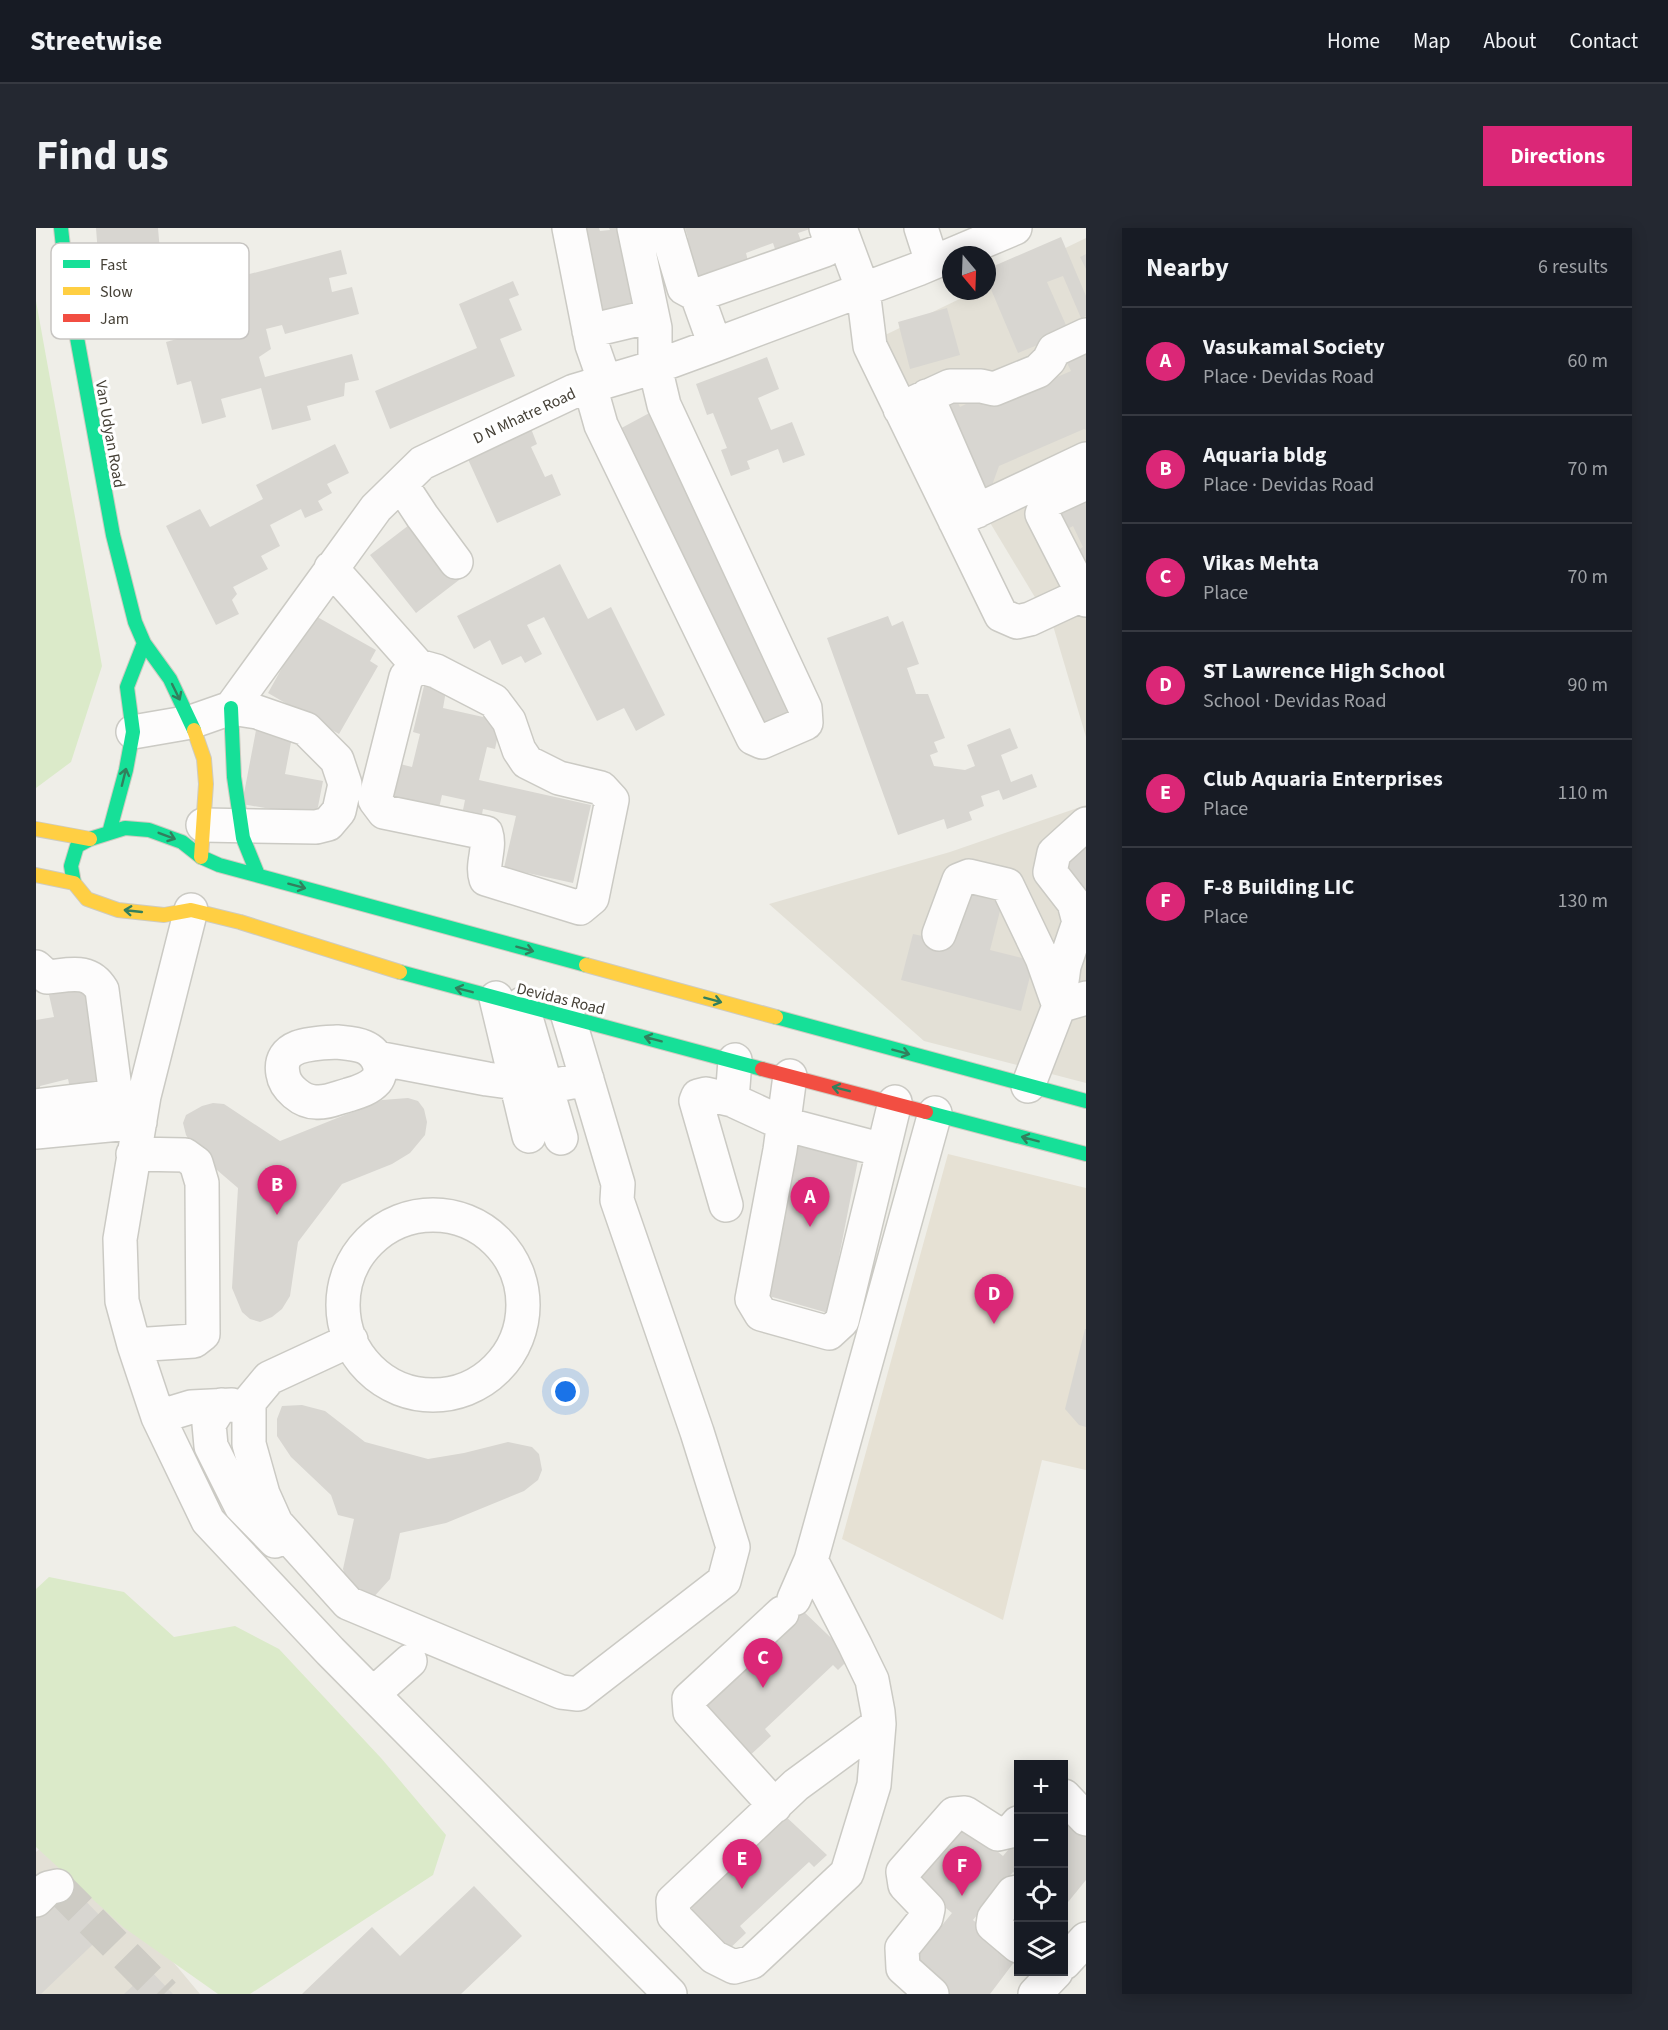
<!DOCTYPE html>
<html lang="en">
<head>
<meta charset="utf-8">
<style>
	body { margin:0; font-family:"Source Sans 3",sans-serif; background:#242831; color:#f1f3f6 }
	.controls { position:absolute; right:18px; bottom:18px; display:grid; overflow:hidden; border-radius:0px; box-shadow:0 3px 15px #0003 }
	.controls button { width:54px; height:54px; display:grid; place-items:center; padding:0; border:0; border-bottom:2px solid #363941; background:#171b24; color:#f1f3f6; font:30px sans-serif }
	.compass { position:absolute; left:906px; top:18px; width:54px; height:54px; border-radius:50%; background:#171b24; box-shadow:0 3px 15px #0003; rotate:161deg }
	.you { position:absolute; left:530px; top:1164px; width:21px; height:21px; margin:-15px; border:4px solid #fff; border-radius:50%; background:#1a73e8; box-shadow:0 0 0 9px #1a73e833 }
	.badge { display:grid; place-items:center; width:39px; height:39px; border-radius:50%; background:#db2777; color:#fff; font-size:20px; font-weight:700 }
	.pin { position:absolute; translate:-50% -50px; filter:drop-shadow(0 2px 3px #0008) }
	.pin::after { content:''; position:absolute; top:32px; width:21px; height:18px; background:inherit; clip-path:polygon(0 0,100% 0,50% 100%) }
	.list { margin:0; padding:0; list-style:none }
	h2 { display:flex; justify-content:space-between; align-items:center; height:78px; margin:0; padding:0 24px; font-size:26px }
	h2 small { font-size:20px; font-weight:400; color:#9ea1a6 }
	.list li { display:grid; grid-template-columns:39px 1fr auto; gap:18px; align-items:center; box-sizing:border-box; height:108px; padding:0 24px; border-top:2px solid #363941 }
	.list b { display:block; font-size:22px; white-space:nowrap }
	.list p { margin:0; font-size:20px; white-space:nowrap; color:#9ea1a6 }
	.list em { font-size:20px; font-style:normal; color:#9ea1a6 }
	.icon { flex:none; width:33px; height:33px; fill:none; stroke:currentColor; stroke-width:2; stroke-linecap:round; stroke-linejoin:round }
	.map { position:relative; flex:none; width:1050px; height:1766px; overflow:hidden; border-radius:0px }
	header { display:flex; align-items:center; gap:36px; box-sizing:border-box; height:84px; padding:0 30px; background:#171b24; border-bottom:2px solid #363941 }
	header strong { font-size:28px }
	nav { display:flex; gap:33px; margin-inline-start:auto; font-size:21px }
	.intro { display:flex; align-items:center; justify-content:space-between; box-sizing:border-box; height:144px; padding:0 36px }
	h1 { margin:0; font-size:42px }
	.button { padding:15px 27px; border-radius:0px; background:#db2777; color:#fff; font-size:21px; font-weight:700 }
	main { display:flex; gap:36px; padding:0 36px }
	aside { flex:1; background:#171b24; border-radius:0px; box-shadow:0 3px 15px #0003 }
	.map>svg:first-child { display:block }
</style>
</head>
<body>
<header>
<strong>Streetwise</strong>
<nav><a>Home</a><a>Map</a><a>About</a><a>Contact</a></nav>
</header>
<div class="intro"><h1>Find us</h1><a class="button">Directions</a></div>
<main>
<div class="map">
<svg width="1050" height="1766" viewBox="0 0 1050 1766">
	<rect width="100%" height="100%" fill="#efeee8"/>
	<!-- residential -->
	<path fill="#e3e0d6" d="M1050 10V509L1018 401 843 110 940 63H951V58Z
		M1050 577V855L888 813 733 676 914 624Z
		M26 1601 164 1766H0V1624Z"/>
	<!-- education -->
	<path fill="#e6e1d4" d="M912 926 1050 960V1242L1006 1232 967 1392 806 1311Z"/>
	<!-- green -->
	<path fill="#dbeac9" d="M0 73 66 438 35 534 0 560Z
		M13 1349 88 1364 138 1409 199 1398 243 1421 345 1530 410 1607 397 1647 214 1766H182L87 1699 0 1619V1361Z"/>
	<!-- building -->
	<path fill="#d8d6d1" d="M60 0H122L126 47 107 48 106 33 84 35 85 50 64 52Z
		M539 0H563L564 3 574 2 573 0H584L598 87 555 89Z
		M649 0H777L762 5 767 18 741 27 737 15 710 25 712 33 652 53 639 15 652 10Z
		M1025 9 1050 68V88L1045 90 1027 48 1011 54 1033 104 982 125 951 52V41Z
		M305 22 311 46 293 50 296 64 316 59 323 86 249 106 246 97 230 101 235 121 223 129 229 149 316 126 323 152 309 155 308 168 271 178 275 192 236 202 225 160 185 171 190 189 166 196 155 153 141 157 130 114 189 98 182 72 195 69 191 52Z
		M1050 26V41L1044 29Z
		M477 53 483 67 473 71 486 102 464 111 479 148 354 201 339 163 441 120 423 76Z
		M911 80 924 127 874 141 862 94Z
		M1050 114V202L1048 201 963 238 955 260 938 268 897 173 917 165 924 179 950 166 954 178 1035 143 1026 125Z
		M731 129 743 161 722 170 735 202 756 194 769 227 747 235 742 221 711 233 714 241 695 248 685 222 691 220 677 185 671 187 660 156Z
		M619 182 764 486 730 504 578 204Z
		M494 198 501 216 495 219 509 249 516 246 525 267 461 295 430 227Z
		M299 216 313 245 291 256 296 265 282 273 287 282 269 290 265 281 234 297 244 318 225 328 232 341 197 359 201 366 196 372 203 386 180 397 130 298 164 281 174 299 227 271 220 257Z
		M1050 267V342L1035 326 1047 319 1037 298 1024 305 1014 286Z
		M377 294 423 352 380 385 334 327Z
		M524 336 552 391 575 379 629 487 600 503 588 480 561 493 508 389 491 397 506 426 489 435 485 428 466 437 454 412 438 421 421 388Z
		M276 386 340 422 334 433 342 438 303 506 232 465Z
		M852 388 856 398 867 393 883 436 871 440 880 466H892L909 510 898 514 902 524 894 527 898 538 929 542 939 538 931 517 974 500 982 520 965 527 975 554 996 546 1001 559 967 572 963 562 945 568 948 578 933 584 936 592 911 601 908 591 862 607 791 410Z
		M388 458 410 463 407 480 465 493 459 521 451 519 443 552 555 577 537 655 468 640 480 588 447 581 446 586 427 582 429 572 406 567 401 589 350 577 360 535 376 539 384 506 377 504Z
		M221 497 257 504 249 546 287 553 280 589 206 576Z
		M1050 613V665L1021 638Z
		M924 663 966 675 954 722 998 733 985 783 865 752 877 706 909 713Z
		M55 758 68 858 35 865 32 851 4 858 5 865 0 867V792L18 789 13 767Z
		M372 870 382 873 388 881 391 894 389 907 374 925 356 936 306 956 262 1014 254 1068 246 1081 236 1089 224 1094 214 1091 206 1084 196 1060 202 960 167 930 157 918 150 907 147 895 150 887 166 878 177 875 188 876 244 913 346 872Z
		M755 916 822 932 792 1085 726 1066Z
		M1049 1101H1050V1199L1043 1197 1029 1181Z
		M266 1177 289 1183 329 1214 392 1231 428 1225 472 1214 496 1219 503 1226 506 1242 502 1252 488 1263 410 1295 364 1305 354 1351 335 1372 311 1353 307 1341 318 1291 302 1287 295 1267 255 1229 241 1208V1191L246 1178Z
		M765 1381 815 1429 802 1442 797 1437 729 1501 735 1508 711 1530 662 1478Z
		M746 1585 791 1627 778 1639 773 1634 704 1698 710 1705 687 1727 646 1683Z
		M1028 1585 1050 1603V1652L1028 1679Z
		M923 1592 967 1628 982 1610V1648L977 1644 937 1692 982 1729 954 1766H908L873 1738 916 1685 874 1651Z
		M33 1656 75 1699 5 1766H0V1687Z
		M438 1658 486 1708 425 1766H266L336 1699 364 1728Z
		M114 1742 137 1766H88Z"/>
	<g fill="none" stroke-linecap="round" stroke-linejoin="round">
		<!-- street-tunnel -->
		<path stroke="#cdcbc4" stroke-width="33" stroke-dasharray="33 16" stroke-linecap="butt" d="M21 1658 128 1766"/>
		<defs>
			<path id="street" d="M533 0 556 117 569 154
				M630 0 648 60 661 67 679 117
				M804 0 827 62 834 118 965 387 981 394 994 391 1050 365
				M885 0 896 34
				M661 67 789 22 793 8 790 0
				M553 103 616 88
				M554 158 565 197 717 510 726 514 770 495 769 480 628 177 619 139V100L598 0
				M891 168 941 283
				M864 181 914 158H945L958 161 1002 143 1013 132 1018 122 1050 107
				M1050 255 1011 273 1006 286 1050 372
				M365 256 386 288 420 334
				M919 293 1050 231
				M295 340 382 438 400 443 458 473 473 493 483 522 491 534 523 550 565 560 576 572 556 670 544 680 450 651C445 636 455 620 450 605L348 584 339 572 370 449 382 438
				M97 504 155 494 195 480 340 280 386 235 538 163 619 139 679 117 882 41 979 0
				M167 597 280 599 292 596 303 583 309 556 301 532 270 501 221 484 195 480
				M155 682 108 868 84 1011 86 1073 98 1117 122 1189 172 1293 294 1423 634 1766
				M903 706 923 652 933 648 971 657 1006 730 1023 778
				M0 739 11 749C34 747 53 740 66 762L80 868 0 878
				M460 770 493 908
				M1023 775 1028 738 1043 694 1038 675 1014 644 1018 625 1050 596
				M486 776 525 910
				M301 814C319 816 336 816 343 835 345 841 344 848 340 853 333 861 322 864 312 867 301 870 291 875 280 874 266 874 249 860 247 846 241 815 279 815 301 814Z
				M341 830 451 851 510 859 551 851
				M699 832 696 872 748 896 847 922
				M754 848 744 922 716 1071 725 1086 793 1105 806 1093 859 874
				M992 858 1023 778 1050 770
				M0 904 104 894
				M97 926 149 927 160 935 166 955 167 1106 158 1113 98 1117
				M690 977 660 873 662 868 670 866 696 872
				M307 1077a90 90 0 1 1 180 0a90 90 0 1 1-180 0Z
				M315 1112 233 1150 213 1174V1216L227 1266 240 1295 312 1375 525 1464 542 1466 688 1353 697 1319 661 1204 581 972 582 956 532 788
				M185 1177 173 1196 175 1218 205 1278 239 1313
				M122 1189 155 1179 196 1177
				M758 1371 775 1332
				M337 1466 374 1433
				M843 1496 760 1557 637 1673 638 1688 678 1729 698 1739 716 1734 811 1645 838 1557 843 1496 842 1484 836 1452 819 1417 775 1332 899 885
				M1028 1568 1050 1591
				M739 1578 654 1484 653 1471 746 1385
				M982 1664 977 1665 958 1690 957 1697 982 1718
				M0 1672 12 1660 21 1658
				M1028 1735 1050 1711
				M896 1766 867 1740 866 1720 890 1690 892 1681 869 1657 867 1644 918 1586 929 1585 962 1606 975 1603 982 1595
				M999 1766 1020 1744"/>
			<path id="fast" d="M25 0 31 55 77 307 99 394 108 415 134 451 158 502
				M195 480 198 549 207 610 222 647
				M73 605 90 542 97 504 91 459 108 415
				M38 655 35 638 41 618 54 611 89 600 113 602 146 614 165 629 183 637 550 737
				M364 744 726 841
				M740 789 1050 873
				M890 884 1050 926"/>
			<path id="slow" d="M158 502 168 531 170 556 165 629
				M0 601 54 611
				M0 647 38 655 51 671 82 682 128 687 155 682 204 694 364 744
				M550 737 740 789"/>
			<path id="jam" d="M726 841 890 884"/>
		</defs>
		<!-- street casing -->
		<use href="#street" stroke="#cbcac4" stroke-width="36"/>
		<!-- fast casing -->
		<use href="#fast" stroke="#cecbc0" stroke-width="16"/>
		<!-- slow casing -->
		<use href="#slow" stroke="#cecbc0" stroke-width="16"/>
		<!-- jam casing -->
		<use href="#jam" stroke="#cecbc0" stroke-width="16"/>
		<!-- street -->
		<use href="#street" stroke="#fdfcfc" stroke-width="33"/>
		<!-- fast -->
		<use href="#fast" stroke="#16e098" stroke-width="14"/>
		<!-- slow -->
		<use href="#slow" stroke="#ffcf43" stroke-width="14"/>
		<!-- jam -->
		<use href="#jam" stroke="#f24e42" stroke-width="14"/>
	</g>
	<!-- one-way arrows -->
	<defs><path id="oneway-shaft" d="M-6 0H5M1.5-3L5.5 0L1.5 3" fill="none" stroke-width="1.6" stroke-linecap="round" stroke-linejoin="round" transform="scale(1.5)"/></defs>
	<g stroke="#327f5d">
		<use href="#oneway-shaft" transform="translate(140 464) rotate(64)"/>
		<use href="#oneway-shaft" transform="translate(88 549) rotate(-76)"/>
		<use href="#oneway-shaft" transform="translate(131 608) rotate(21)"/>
		<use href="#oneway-shaft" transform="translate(261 658) rotate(15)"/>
		<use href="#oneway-shaft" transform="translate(97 683) rotate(-174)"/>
		<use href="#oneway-shaft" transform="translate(489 721) rotate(15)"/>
		<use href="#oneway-shaft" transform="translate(428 762) rotate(-166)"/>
		<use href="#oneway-shaft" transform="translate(677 772) rotate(15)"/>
		<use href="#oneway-shaft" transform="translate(617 811) rotate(-165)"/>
		<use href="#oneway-shaft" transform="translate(865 824) rotate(15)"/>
		<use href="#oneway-shaft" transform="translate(805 861) rotate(-166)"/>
		<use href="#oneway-shaft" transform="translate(994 911) rotate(-165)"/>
	</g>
	<g text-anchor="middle" stroke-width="6" stroke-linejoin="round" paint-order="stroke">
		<!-- street labels -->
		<g font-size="16" fill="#443f35" stroke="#fff">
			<text transform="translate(488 187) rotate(-25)" y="6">D N Mhatre Road</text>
			<text transform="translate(75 206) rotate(80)" y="6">Van Udyan Road</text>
			<text transform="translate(525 770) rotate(14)" y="6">Devidas Road</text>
		</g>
	</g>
	<!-- legend -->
	<rect x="15" y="15" width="198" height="96" rx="9" fill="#fff" stroke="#c7c5c2" stroke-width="1.5"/>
	<rect x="27" y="32" width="27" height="8" fill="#16e098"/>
	<rect x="27" y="59" width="27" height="8" fill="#ffcf43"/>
	<rect x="27" y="86" width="27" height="8" fill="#f24e42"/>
	<g font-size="16" fill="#443f35">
		<text x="64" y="42">Fast</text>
		<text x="64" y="69">Slow</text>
		<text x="64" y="96">Jam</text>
	</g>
</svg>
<div class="controls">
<button>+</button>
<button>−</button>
<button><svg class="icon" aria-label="locate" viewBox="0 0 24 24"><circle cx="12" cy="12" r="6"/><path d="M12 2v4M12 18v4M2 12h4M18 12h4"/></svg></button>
<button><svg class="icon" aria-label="layers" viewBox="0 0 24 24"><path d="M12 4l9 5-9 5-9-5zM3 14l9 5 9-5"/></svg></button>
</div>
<svg class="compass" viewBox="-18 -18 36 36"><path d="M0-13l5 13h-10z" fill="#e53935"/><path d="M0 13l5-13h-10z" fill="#9ea1a6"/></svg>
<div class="you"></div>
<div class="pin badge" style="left:774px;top:999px">A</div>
<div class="pin badge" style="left:241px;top:987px">B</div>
<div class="pin badge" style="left:727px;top:1460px">C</div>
<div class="pin badge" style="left:958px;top:1096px">D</div>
<div class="pin badge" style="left:706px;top:1661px">E</div>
<div class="pin badge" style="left:926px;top:1668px">F</div>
</div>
<aside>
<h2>Nearby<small>6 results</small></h2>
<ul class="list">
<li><span class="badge">A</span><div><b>Vasukamal Society</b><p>Place · Devidas Road</p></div><em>60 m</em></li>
<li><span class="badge">B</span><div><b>Aquaria bldg</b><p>Place · Devidas Road</p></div><em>70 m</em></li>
<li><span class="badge">C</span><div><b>Vikas Mehta</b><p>Place</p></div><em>70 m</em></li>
<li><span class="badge">D</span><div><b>ST Lawrence High School</b><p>School · Devidas Road</p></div><em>90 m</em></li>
<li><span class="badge">E</span><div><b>Club Aquaria Enterprises</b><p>Place</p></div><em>110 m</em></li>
<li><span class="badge">F</span><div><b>F-8 Building LIC</b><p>Place</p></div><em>130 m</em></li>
</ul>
</aside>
</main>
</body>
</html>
